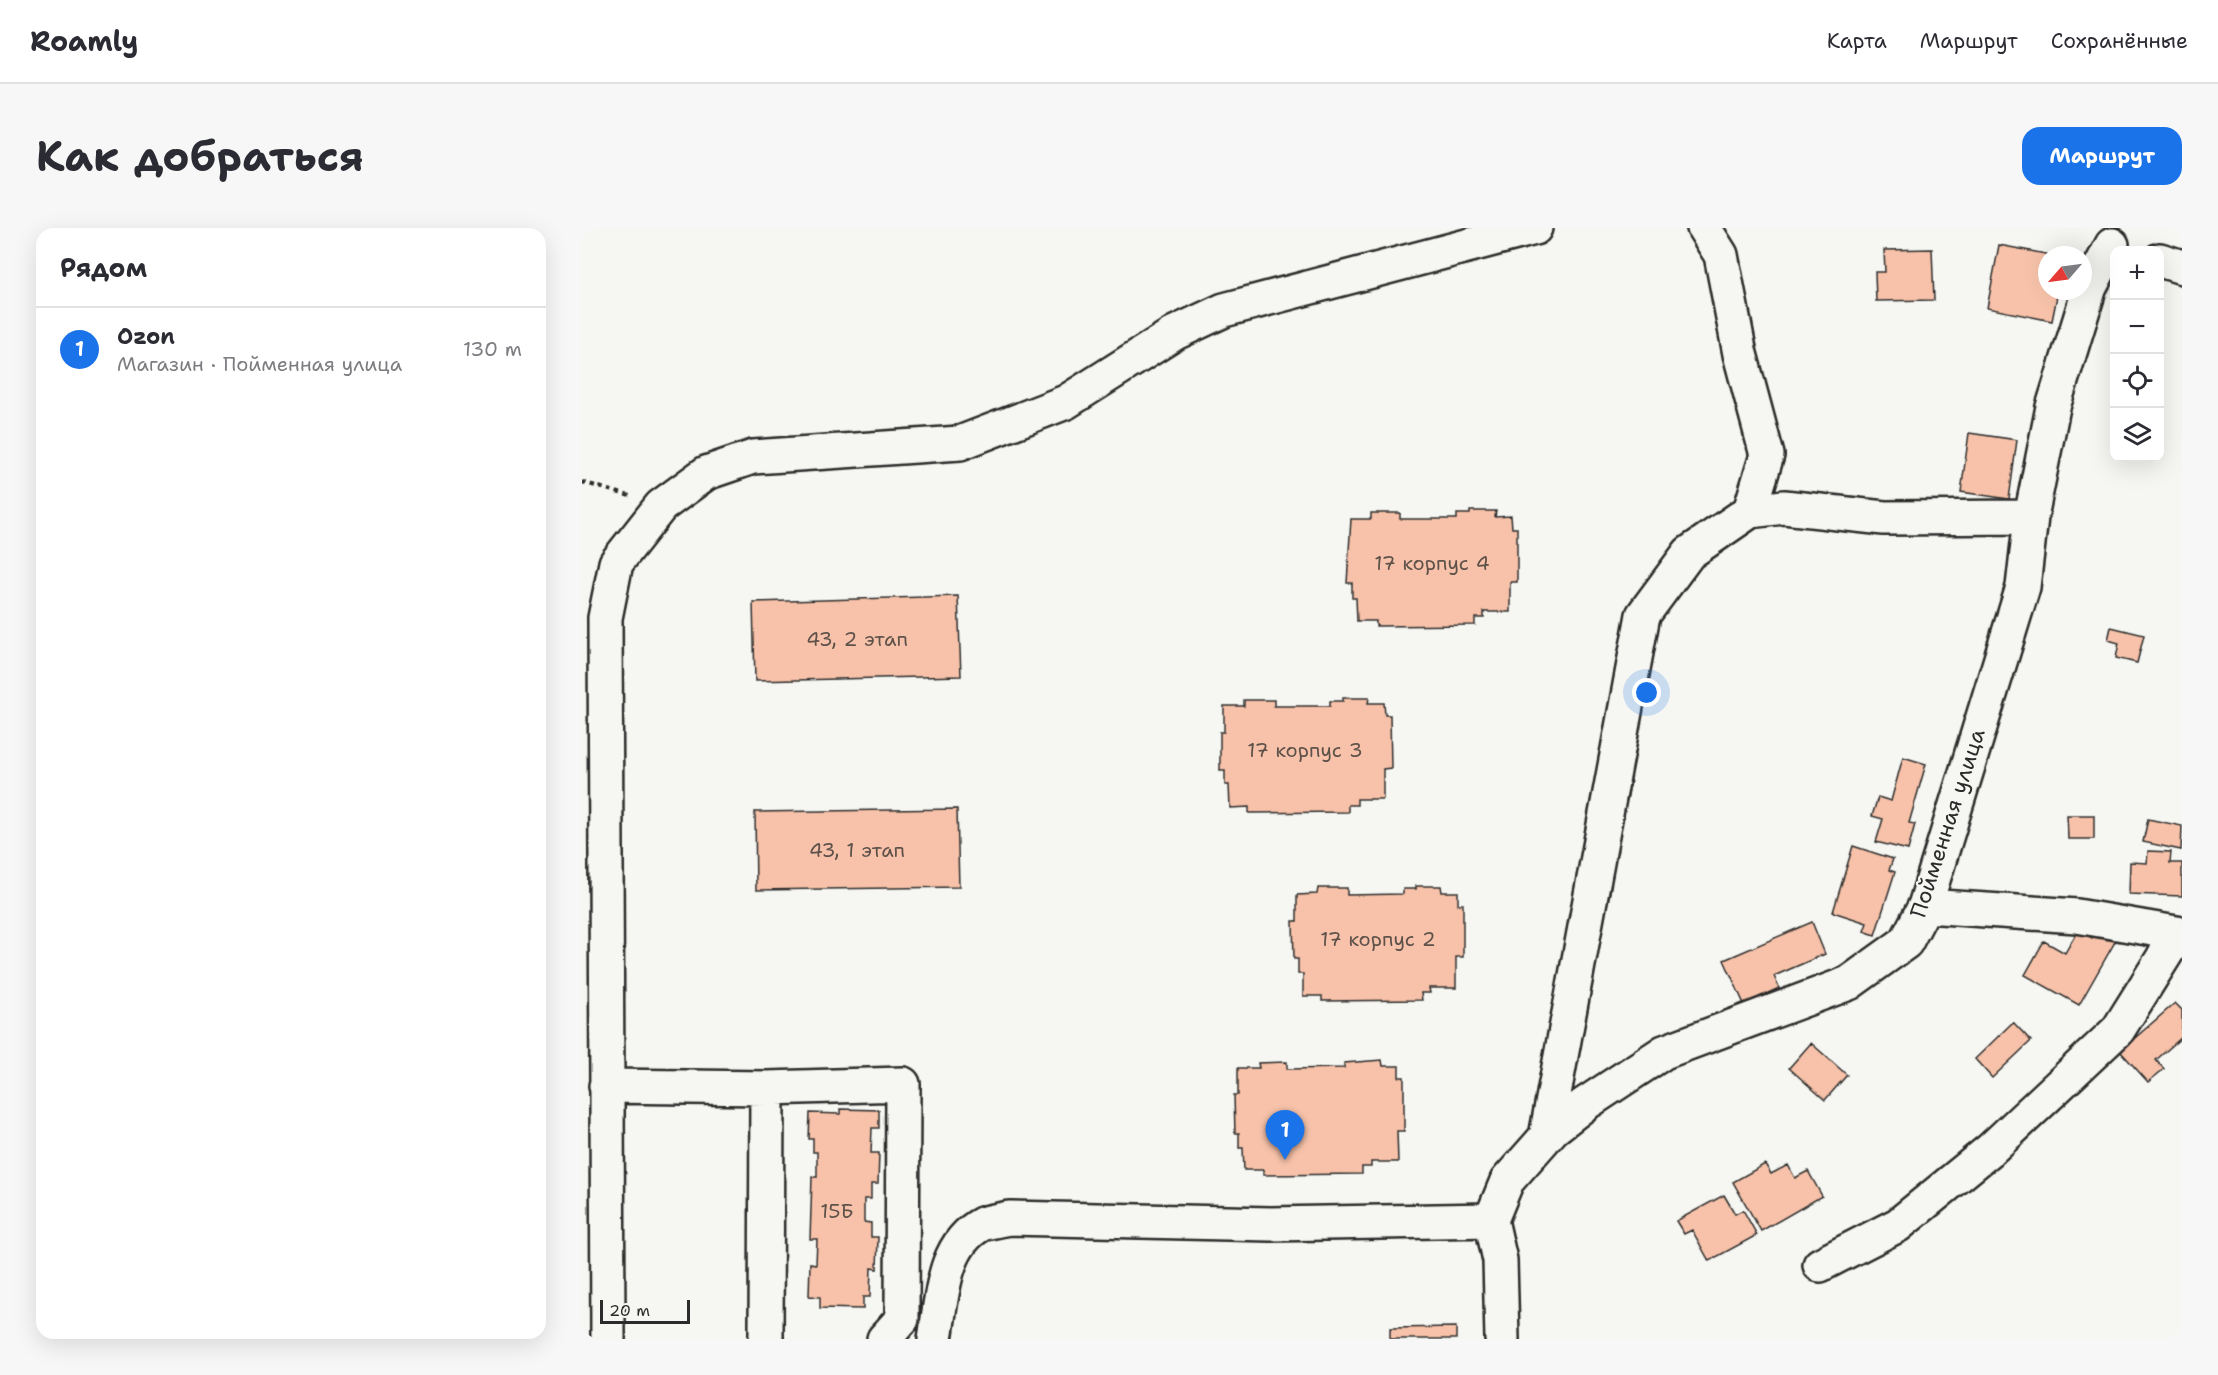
<!DOCTYPE html>
<html lang="ru">
<head>
<meta charset="utf-8">
<style>
	body { margin:0; font-family:"Shantell Sans",sans-serif; background:#f7f7f7; color:#2b2b33 }
	.controls { position:absolute; right:18px; top:18px; display:grid; overflow:hidden; border-radius:12px; box-shadow:0 6px 24px #0002 }
	.controls button { width:54px; height:54px; display:grid; place-items:center; padding:0; border:0; border-bottom:2px solid #e1e1e2; background:#fff; color:#2b2b33; font:30px sans-serif }
	.compass { position:absolute; left:1456px; top:18px; width:54px; height:54px; border-radius:50%; background:#fff; box-shadow:0 6px 24px #0002; rotate:242deg }
	.scale { position:absolute; left:18px; bottom:15px; width:90px; box-sizing:border-box; padding-left:6px; border:3px solid #2b2b2b; border-top:0; font-size:16px; line-height:21px; white-space:nowrap; color:#2b2b2b; -webkit-text-stroke:4px #f6f6f2; paint-order:stroke }
	.you { position:absolute; left:1065px; top:465px; width:21px; height:21px; margin:-15px; border:4px solid #fff; border-radius:50%; background:#1a73e8; box-shadow:0 0 0 9px #1a73e833 }
	.badge { display:grid; place-items:center; width:39px; height:39px; border-radius:50%; background:#1a73e8; color:#fff; font-size:20px; font-weight:700 }
	.pin { position:absolute; translate:-50% -50px; filter:drop-shadow(0 2px 3px #0008) }
	.pin::after { content:''; position:absolute; top:32px; width:21px; height:18px; background:inherit; clip-path:polygon(0 0,100% 0,50% 100%) }
	.list { margin:0; padding:0; list-style:none }
	h2 { display:flex; justify-content:space-between; align-items:center; height:78px; margin:0; padding:0 24px; font-size:26px }
	h2 small { font-size:20px; font-weight:400; color:#7c7c81 }
	.list li { display:grid; grid-template-columns:39px 1fr auto; gap:18px; align-items:center; box-sizing:border-box; height:84px; padding:0 24px; border-top:2px solid #e1e1e2 }
	.list b { display:block; font-size:22px; white-space:nowrap }
	.list p { margin:0; font-size:20px; white-space:nowrap; color:#7c7c81 }
	.list em { font-size:20px; font-style:normal; color:#7c7c81 }
	.icon { flex:none; width:33px; height:33px; fill:none; stroke:currentColor; stroke-width:2; stroke-linecap:round; stroke-linejoin:round }
	.map { position:relative; flex:none; width:1600px; height:1111px; overflow:hidden; border-radius:18px }
	header { display:flex; align-items:center; gap:36px; box-sizing:border-box; height:84px; padding:0 30px; background:#fff; border-bottom:2px solid #e1e1e2 }
	header strong { font-size:28px }
	nav { display:flex; gap:33px; margin-inline-start:auto; font-size:21px }
	.intro { display:flex; align-items:center; justify-content:space-between; box-sizing:border-box; height:144px; padding:0 36px }
	h1 { margin:0; font-size:42px }
	.button { padding:15px 27px; border-radius:18px; background:#1a73e8; color:#fff; font-size:21px; font-weight:700 }
	main { display:flex; gap:36px; padding:0 36px }
	aside { flex:1; background:#fff; border-radius:18px; box-shadow:0 6px 24px #0002 }
	.map>svg:first-child { display:block }
</style>
</head>
<body>
<header>
<strong>Roamly</strong>
<nav><a>Карта</a><a>Маршрут</a><a>Сохранённые</a></nav>
</header>
<div class="intro"><h1>Как добраться</h1><a class="button">Маршрут</a></div>
<main>
<aside>
<h2>Рядом<small></small></h2>
<ul class="list">
<li><span class="badge">1</span><div><b>Ozon</b><p>Магазин · Пойменная улица</p></div><em>130 m</em></li>
</ul>
</aside>
<div class="map">
<svg width="1600" height="1111" viewBox="0 0 1600 1111">
	<rect width="100%" height="100%" fill="#f6f6f2"/>
	<filter id="ink" filterUnits="userSpaceOnUse"><feTurbulence type="fractalNoise" baseFrequency=".0167" numOctaves="2"/><feDisplacementMap in="SourceGraphic" scale="12" xChannelSelector="R" yChannelSelector="G"/><feConvolveMatrix kernelMatrix="1 2 1 2 8 2 1 2 1" color-interpolation-filters="sRGB"/></filter>
	<g filter="url(#ink)">
		<!-- building -->
		<path fill="#f7c2a9" stroke="#2b2b2b" stroke-width="1.5" d="M1417 17 1469 27H1465V63H1476L1470 93 1405 80Z
			M1350 21 1352 72 1294 73 1293 44H1303L1302 22Z
			M1387 205 1435 212 1427 271 1379 264Z
			M888 283H914L913 289 929 288 930 300H935V354H928V384H902V390H893V397L794 398V393H775L774 370H770V355H765L769 291H789V285H818V291H875V286H888Z
			M376 368 379 448 173 453 171 374Z
			M1529 399 1562 407 1555 435 1534 430 1537 415 1526 412Z
			M761 470H787L786 475H802L803 487H808L809 540 801 541V571H775V577H766V584L667 585V579L648 580 647 557H643V542H638V504H642V478H662V472H692V478H748V473H761Z
			M1321 529 1344 536 1327 595 1333 596 1326 622 1294 614 1301 591 1290 588 1296 569 1309 573Z
			M375 581 377 659 174 662 173 584Z
			M1485 587H1512V611H1486Z
			M1566 591 1600 598 1599 622 1561 614Z
			M1271 618 1311 631 1307 642 1313 644 1293 707 1282 703 1285 695 1251 684Z
			M1566 623 1589 624 1588 635H1600V668L1547 666 1548 634 1565 635Z
			M834 658H859L860 664H876V676H881V729H874V760H847L848 765H839L840 772 740 773V768H721V746H716V731H712L711 693H715V667L735 666 736 660H765V667L821 666V661H834Z
			M1230 694 1243 726 1192 748 1197 760 1162 776 1142 732Z
			M1515 701 1534 712 1497 777 1443 747 1462 713 1483 725 1496 702 1510 710Z
			M1593 775 1600 782V809L1574 832 1582 841 1566 854 1538 823Z
			M1431 794 1449 813 1410 850 1393 831Z
			M1229 815 1265 847 1243 872 1207 840Z
			M800 832 801 838H817V849H822V903H815L816 934H789V939H780V946L681 947V942H662L661 920H657V905H653L652 867H656V840H677L676 835 705 834V841L762 840V835Z
			M258 881 297 882V900H290L289 925H297L296 956H289V971H282V994L289 995V1009H296L295 1041 289 1040 288 1069H281V1081L238 1080V1069L227 1068 228 1035 234 1036 235 1011H228L230 949H235V924H231V911H227L228 885 258 886Z
			M1183 936 1189 946 1206 937 1213 950 1226 943 1240 968 1179 1003 1151 954Z
			M1142 967 1153 986 1161 982 1175 1007 1127 1033 1110 1002 1102 1006 1094 993Z
			M874 1099V1111H808V1100Z"/>
		<g fill="none" stroke-linecap="round" stroke-linejoin="round">
			<defs>
				<path id="minor" d="M1122 0 1139 27 1158 126 1185 227 1168 283
					M1578 32 1600 39
					M1343 678 1495 688 1600 706
					M24 858 185 860 184 1111
					M185 860 321 856 320 1091 302 1111
					M964 909 1061 387 1107 325 1168 283 1202 279 1302 290 1449 289
					M909 992 925 953 971 901 1003 876 1082 824 1267 755 1324 714 1343 678 1441 359 1449 289 1471 179 1508 59 1530 17
					M909 992 918 1032 920 1111
					M1238 1037 1316 997 1408 922 1536 802 1596 706
					M26 1111 23 390 34 335 79 278 124 245 171 229 378 215 484 174 593 105 642 82 953 0
					M353 1111C360 1071 360 1017 400 996 408 993 419 992 427 990L689 996 909 992"/>
			</defs>
			<!-- minor casing -->
			<use href="#minor" stroke="#2b2b2b" stroke-width="38"/>
			<!-- path -->
			<path stroke="#2b2b2b" stroke-width="4" stroke-dasharray="4.5 4.5" stroke-linecap="butt" d="M0 254 48 268"/>
			<!-- minor -->
			<use href="#minor" stroke="#f6f6f2" stroke-width="33"/>
		</g>
	</g>
	<g text-anchor="middle" stroke-width="4.5" stroke-linejoin="round" paint-order="stroke">
		<!-- number labels -->
		<g font-size="20" fill="#5e514a">
			<text x="850" y="342">17 корпус 4</text>
			<text x="275" y="418">43, 2 этап</text>
			<text x="723" y="529">17 корпус 3</text>
			<text x="275" y="629">43, 1 этап</text>
			<text x="796" y="718">17 корпус 2</text>
			<text x="255" y="990">15Б</text>
		</g>
		<!-- street labels -->
		<g font-size="22" fill="#2b2b2b" stroke="#f6f6f2">
			<text transform="translate(1365 595) rotate(-72)" y="8">Пойменная улица</text>
		</g>
	</g>
</svg>
<div class="controls">
<button>+</button>
<button>−</button>
<button><svg class="icon" aria-label="locate" viewBox="0 0 24 24"><circle cx="12" cy="12" r="6"/><path d="M12 2v4M12 18v4M2 12h4M18 12h4"/></svg></button>
<button><svg class="icon" aria-label="layers" viewBox="0 0 24 24"><path d="M12 4l9 5-9 5-9-5zM3 14l9 5 9-5"/></svg></button>
</div>
<svg class="compass" viewBox="-18 -18 36 36"><path d="M0-13l5 13h-10z" fill="#e53935"/><path d="M0 13l5-13h-10z" fill="#7c7c81"/></svg>
<div class="scale">20 m</div>
<div class="you"></div>
<div class="pin badge" style="left:703px;top:932px">1</div>
</div>
</main>
</body>
</html>
